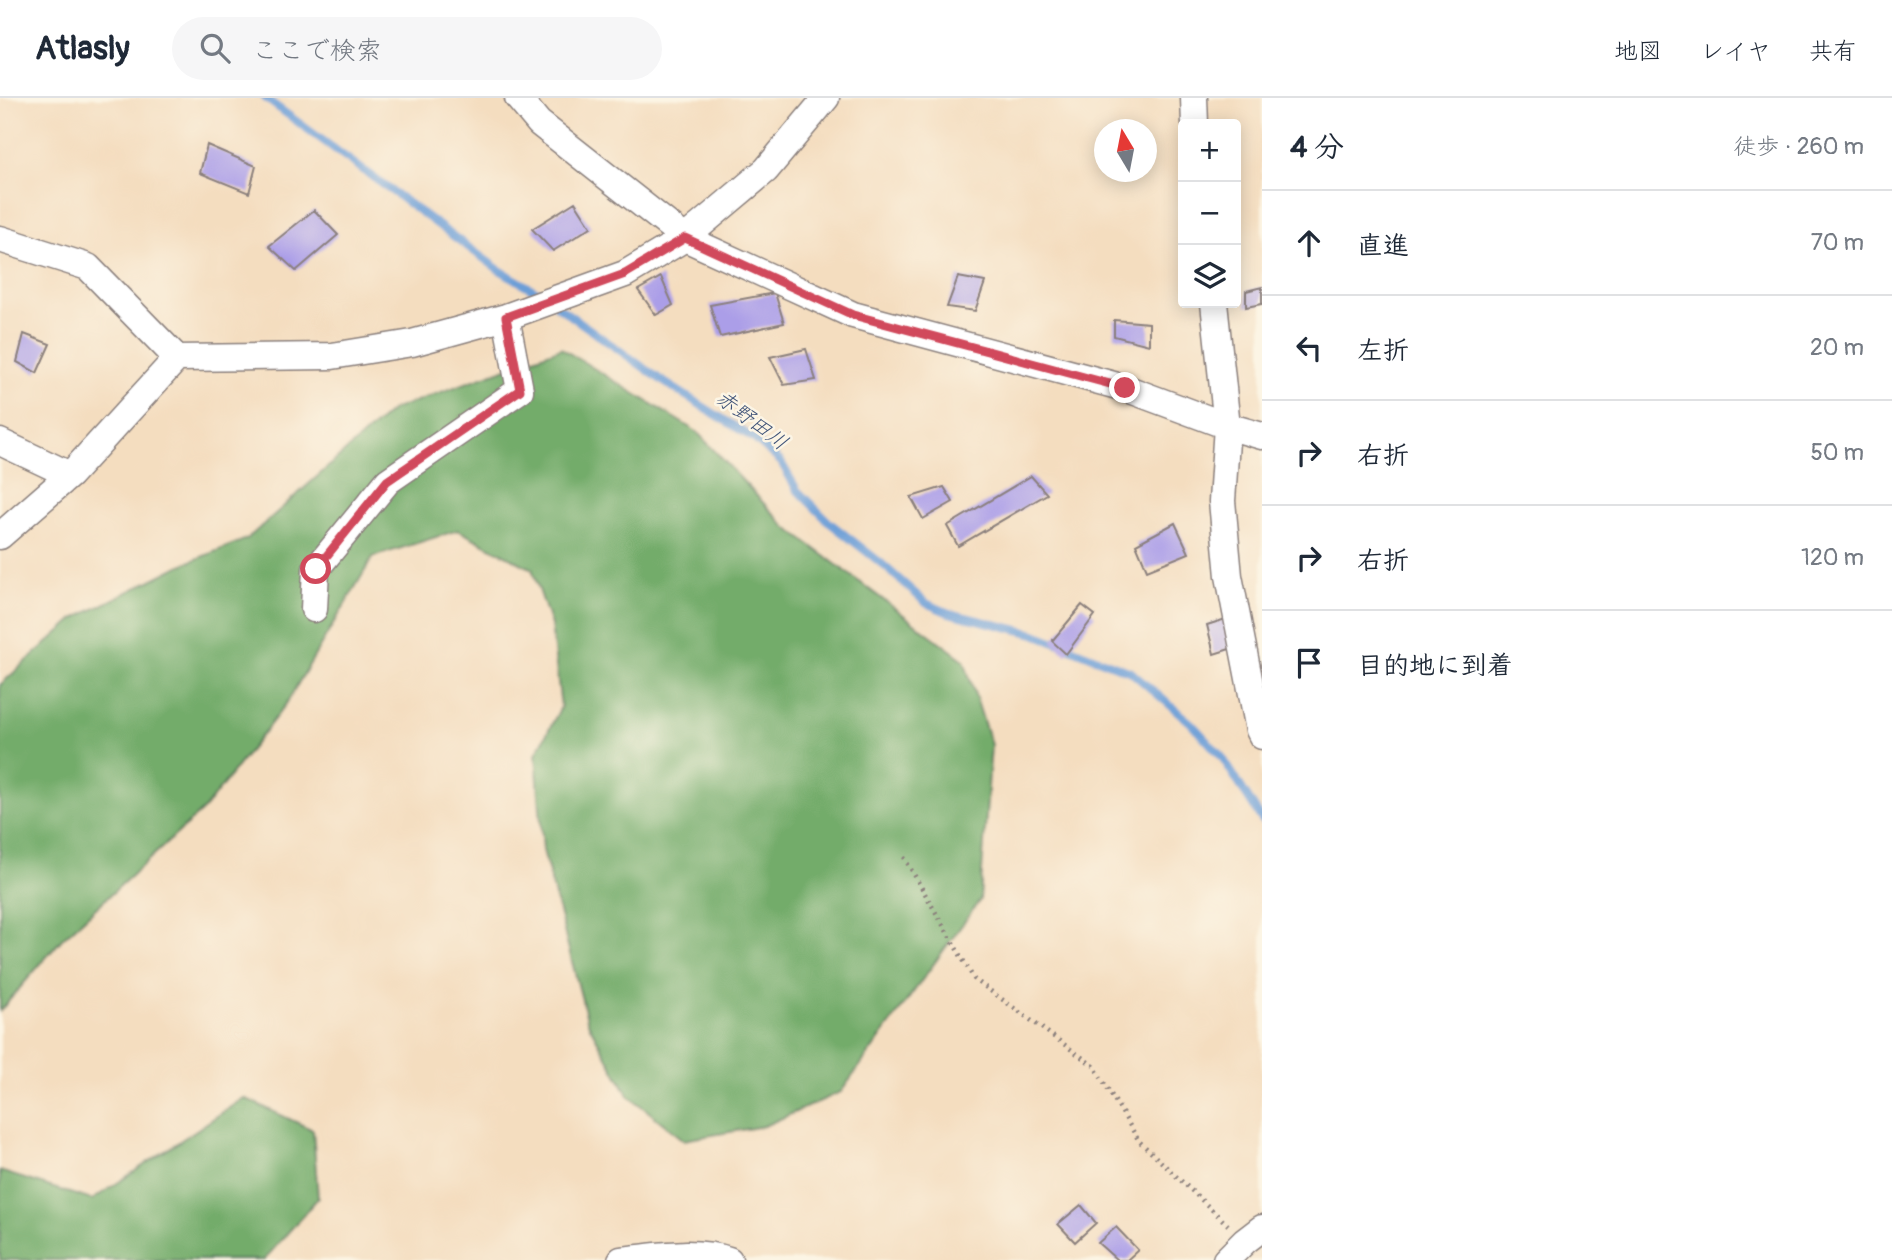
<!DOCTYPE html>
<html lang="ja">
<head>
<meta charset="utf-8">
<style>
	body { margin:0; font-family:Pangolin,"Klee One",sans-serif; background:#f6f6f7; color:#1f2937 }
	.controls { position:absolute; right:21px; top:21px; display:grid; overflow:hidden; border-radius:7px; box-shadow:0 4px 18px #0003 }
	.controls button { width:63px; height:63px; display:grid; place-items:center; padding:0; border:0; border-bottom:2px solid #e0e1e3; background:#fff; color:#1f2937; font:35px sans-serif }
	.compass { position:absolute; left:1094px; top:21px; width:63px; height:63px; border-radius:50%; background:#fff; box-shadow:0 4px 18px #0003; rotate:350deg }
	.stop { position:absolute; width:21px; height:21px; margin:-16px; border:5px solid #d1495b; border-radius:50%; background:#fff }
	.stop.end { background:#d1495b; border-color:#fff; box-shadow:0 2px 7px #0008 }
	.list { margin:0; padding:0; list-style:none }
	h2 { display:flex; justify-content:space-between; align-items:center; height:91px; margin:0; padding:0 28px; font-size:30px }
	h2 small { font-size:23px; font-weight:400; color:#747a83 }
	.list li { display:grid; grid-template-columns:46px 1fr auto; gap:21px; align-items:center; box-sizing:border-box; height:105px; padding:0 28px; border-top:2px solid #e0e1e3 }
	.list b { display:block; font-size:26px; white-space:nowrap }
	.list em { font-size:23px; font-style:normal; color:#747a83 }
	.icon { flex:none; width:38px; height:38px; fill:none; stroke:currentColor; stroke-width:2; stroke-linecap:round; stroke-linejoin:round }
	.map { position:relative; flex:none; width:1262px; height:1162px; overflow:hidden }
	header { display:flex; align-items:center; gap:42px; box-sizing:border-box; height:98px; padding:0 35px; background:#fff; border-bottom:2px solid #e0e1e3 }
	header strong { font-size:33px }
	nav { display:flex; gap:38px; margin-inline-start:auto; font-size:24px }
	.search { width:490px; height:63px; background:#f6f6f7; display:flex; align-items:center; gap:18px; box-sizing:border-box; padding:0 24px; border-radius:38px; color:#747a83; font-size:26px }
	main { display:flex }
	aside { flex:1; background:#fff }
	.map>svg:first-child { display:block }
</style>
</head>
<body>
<header>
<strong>Atlasly</strong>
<div class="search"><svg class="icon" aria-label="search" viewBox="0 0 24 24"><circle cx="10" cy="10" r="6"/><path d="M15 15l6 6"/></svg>ここで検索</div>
<nav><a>地図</a><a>レイヤ</a><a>共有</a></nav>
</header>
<main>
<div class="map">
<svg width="1262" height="1162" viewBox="0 0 1262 1162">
	<rect width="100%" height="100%" fill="#fcf5e5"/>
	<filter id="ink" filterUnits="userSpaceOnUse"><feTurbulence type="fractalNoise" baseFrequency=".0143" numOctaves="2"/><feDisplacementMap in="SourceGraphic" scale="14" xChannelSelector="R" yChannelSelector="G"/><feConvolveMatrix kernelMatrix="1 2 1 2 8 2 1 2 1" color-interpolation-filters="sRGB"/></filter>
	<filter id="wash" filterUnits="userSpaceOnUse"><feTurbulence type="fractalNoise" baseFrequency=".00686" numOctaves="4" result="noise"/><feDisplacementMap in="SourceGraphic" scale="28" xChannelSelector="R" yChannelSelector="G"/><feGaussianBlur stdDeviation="1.57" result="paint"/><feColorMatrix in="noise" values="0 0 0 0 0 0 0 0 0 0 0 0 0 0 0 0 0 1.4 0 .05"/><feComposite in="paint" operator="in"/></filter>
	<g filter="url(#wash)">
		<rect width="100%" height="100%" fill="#f4ddbf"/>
		<!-- forest -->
		<path fill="#73ac6a" stroke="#4a6752" stroke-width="2" d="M561 250 697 334 786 429 964 562 991 647 980 802 841 994 764 1028 684 1042 629 998 588 925 543 752 536 656 561 609 551 527 532 471 458 432 373 459 286 606 205 710 62 841 0 913V587L74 521 179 468 247 441 392 312Z
			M244 1000 313 1032 318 1100 264 1162H0V1073L92 1102Z"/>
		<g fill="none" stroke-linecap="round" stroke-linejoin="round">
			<!-- stream -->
			<path stroke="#6c9ed7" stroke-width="8" d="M265 0 498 171 544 198
				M557 208 664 284 753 340 781 364 797 392 830 425 881 465 926 505 949 515 1035 536 1131 574 1191 625 1222 659 1262 722"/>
		</g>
		<g id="blocks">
			<!-- building -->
			<path fill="#ab9ee8" d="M207 47 256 68 249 95 200 75Z
				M575 104 591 129 553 153 532 131Z
				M314 112 338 137 296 173 269 148Z
				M661 179 673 207 656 217 638 192Z
				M958 179 985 184 975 213 947 209Z
				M1262 189V206L1246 209V193Z
				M775 195 784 225 720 239 710 207Z
				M1114 222 1149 225V247L1114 238Z
				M24 236 50 246 37 275 17 264Z
				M806 251 816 282 784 287 770 259Z
				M1031 378 1047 396 958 448 947 428Z
				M944 389 953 404 923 421 911 399Z
				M1175 425 1189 455 1147 472 1136 446Z
				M1082 507 1095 517 1066 556 1052 543Z
				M1229 520 1236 549 1214 556 1207 527Z
				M1081 1107 1096 1125 1075 1144 1058 1126Z
				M1116 1129 1138 1152 1127 1162H1117L1098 1145Z"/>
		</g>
	</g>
	<g filter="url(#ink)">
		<use href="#blocks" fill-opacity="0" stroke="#8b807d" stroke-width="2"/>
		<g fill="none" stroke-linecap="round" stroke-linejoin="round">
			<defs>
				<path id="minor" d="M518 0 539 25 685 140 853 217 1125 290 1227 328 1262 338
					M1194 0 1195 26
					M0 141 88 169 177 260 332 258 412 245 506 219 625 176 685 140 766 72 826 0
					M1214 205 1227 328 1222 403 1229 478 1259 632 1262 638
					M0 344 70 377
					M0 438 70 377 177 260
					M314 511 316 471 388 383 520 292 506 219
					M621 1162C656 1158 695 1151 729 1162
					M1226 1162 1245 1143 1262 1130"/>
			</defs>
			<!-- minor casing -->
			<use href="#minor" stroke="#8b807d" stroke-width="29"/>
			<!-- path -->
			<path stroke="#8b807d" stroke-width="4.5" stroke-dasharray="2 5" stroke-linecap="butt" d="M904 759 974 881 1094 968 1139 1043 1228 1127"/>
			<!-- minor -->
			<use href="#minor" stroke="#fff" stroke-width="26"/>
		</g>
	</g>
	<g fill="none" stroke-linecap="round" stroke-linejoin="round" filter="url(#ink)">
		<!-- route -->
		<path stroke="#d1495b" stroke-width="9" d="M316 471 387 383 520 292 506 219 625 176 685 140 853 217 1125 290"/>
	</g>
	<g text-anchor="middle" stroke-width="5" stroke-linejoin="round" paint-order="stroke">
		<!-- water labels -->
		<g font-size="21" font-style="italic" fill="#405479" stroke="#fcf5e5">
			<text transform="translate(752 322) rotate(37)" y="7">赤野田川</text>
		</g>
	</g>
</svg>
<div class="controls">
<button>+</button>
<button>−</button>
<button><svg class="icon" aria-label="layers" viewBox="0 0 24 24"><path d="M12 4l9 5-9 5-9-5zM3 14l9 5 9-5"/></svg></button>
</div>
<svg class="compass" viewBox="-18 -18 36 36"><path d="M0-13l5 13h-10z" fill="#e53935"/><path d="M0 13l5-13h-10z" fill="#747a83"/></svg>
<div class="stop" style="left:316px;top:471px"></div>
<div class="stop end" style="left:1125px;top:290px"></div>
</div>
<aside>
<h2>4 分<small>徒歩 · 260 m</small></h2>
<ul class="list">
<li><svg class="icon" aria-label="ahead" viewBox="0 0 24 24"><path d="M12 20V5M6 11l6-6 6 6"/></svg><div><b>直進</b></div><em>70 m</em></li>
<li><svg class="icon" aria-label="left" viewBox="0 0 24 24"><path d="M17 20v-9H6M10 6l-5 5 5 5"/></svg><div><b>左折</b></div><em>20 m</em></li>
<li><svg class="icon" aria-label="right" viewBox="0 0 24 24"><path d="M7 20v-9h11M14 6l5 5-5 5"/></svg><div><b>右折</b></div><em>50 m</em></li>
<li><svg class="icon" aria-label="right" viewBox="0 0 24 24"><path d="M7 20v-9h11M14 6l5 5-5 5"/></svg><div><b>右折</b></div><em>120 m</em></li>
<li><svg class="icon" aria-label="arrive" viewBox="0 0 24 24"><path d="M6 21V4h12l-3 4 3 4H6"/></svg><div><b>目的地に到着</b></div></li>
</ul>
</aside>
</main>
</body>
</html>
